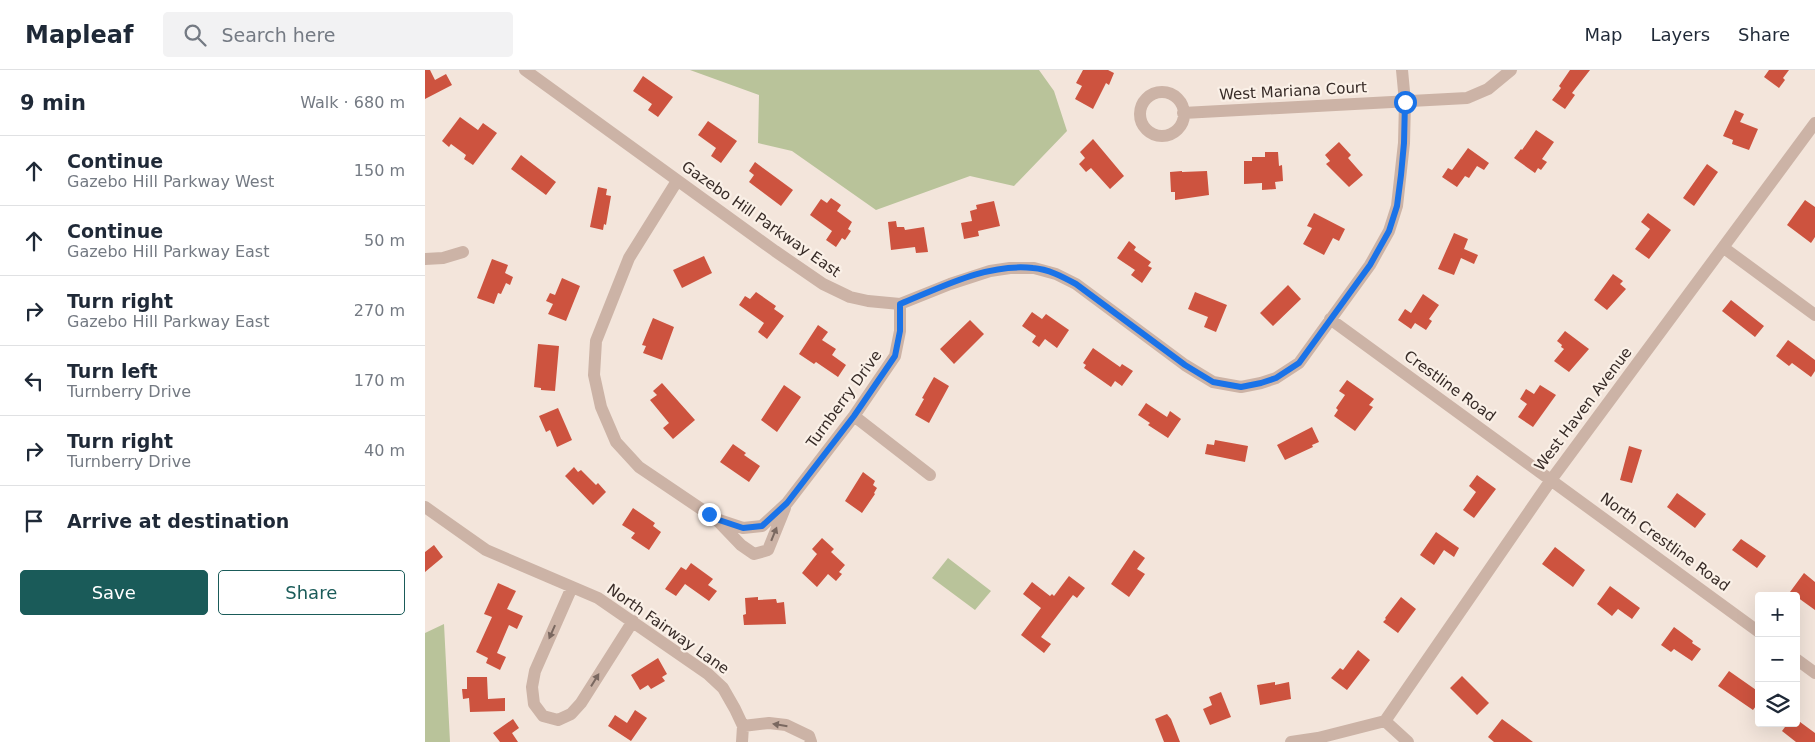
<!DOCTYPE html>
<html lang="en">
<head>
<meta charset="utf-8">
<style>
	body { margin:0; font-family:"DejaVu Sans",sans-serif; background:#f2f2f3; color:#1f2937 }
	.controls { position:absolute; right:15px; bottom:15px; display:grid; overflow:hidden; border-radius:5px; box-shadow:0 5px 20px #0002 }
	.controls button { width:45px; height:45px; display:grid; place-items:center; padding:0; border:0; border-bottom:1px solid #e0e1e3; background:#fff; color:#1f2937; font:25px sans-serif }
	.stop { position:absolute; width:15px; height:15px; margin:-11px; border:4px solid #1a73e8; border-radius:50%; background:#fff }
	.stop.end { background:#1a73e8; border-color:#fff; box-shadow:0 1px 5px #0008 }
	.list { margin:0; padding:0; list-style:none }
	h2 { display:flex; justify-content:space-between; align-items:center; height:65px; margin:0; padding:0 20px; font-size:21px }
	h2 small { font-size:16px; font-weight:400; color:#747a83 }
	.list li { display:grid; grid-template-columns:32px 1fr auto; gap:15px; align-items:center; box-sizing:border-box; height:70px; padding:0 20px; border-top:1px solid #e0e1e3 }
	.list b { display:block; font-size:19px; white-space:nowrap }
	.list p { margin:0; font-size:16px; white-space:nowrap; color:#747a83 }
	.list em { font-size:16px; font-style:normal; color:#747a83 }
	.actions { display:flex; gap:10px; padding:15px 20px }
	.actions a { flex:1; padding:11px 0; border:1px solid #1a5b59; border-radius:5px; text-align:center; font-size:18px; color:#1a5b59 }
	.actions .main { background:#1a5b59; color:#fff }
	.icon { flex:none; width:28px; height:28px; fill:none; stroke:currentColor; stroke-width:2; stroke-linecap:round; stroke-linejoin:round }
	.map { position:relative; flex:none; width:1390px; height:672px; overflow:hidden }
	header { display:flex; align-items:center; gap:30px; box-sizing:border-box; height:70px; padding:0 25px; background:#fff; border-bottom:1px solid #e0e1e3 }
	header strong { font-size:24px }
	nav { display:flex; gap:28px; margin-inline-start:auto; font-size:18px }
	.search { width:350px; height:45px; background:#f2f2f3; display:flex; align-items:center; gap:12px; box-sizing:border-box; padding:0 18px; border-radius:5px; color:#747a83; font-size:19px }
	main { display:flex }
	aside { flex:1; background:#fff }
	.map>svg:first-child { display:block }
</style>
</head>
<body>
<header>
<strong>Mapleaf</strong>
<div class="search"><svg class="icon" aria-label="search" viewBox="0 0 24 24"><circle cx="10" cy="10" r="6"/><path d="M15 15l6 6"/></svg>Search here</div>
<nav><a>Map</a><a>Layers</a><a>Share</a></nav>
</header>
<main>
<aside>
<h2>9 min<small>Walk · 680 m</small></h2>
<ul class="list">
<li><svg class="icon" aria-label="ahead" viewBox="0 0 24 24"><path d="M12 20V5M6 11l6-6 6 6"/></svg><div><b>Continue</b><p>Gazebo Hill Parkway West</p></div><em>150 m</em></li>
<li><svg class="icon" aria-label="ahead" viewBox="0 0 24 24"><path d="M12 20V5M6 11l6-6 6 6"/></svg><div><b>Continue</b><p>Gazebo Hill Parkway East</p></div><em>50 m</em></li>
<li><svg class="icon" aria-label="right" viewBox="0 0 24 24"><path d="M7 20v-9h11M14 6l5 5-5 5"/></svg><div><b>Turn right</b><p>Gazebo Hill Parkway East</p></div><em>270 m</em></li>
<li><svg class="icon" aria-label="left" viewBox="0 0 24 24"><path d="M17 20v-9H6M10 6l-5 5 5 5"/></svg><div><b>Turn left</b><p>Turnberry Drive</p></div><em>170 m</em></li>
<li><svg class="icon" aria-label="right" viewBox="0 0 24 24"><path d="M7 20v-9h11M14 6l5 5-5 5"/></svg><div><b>Turn right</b><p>Turnberry Drive</p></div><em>40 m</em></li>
<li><svg class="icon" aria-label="arrive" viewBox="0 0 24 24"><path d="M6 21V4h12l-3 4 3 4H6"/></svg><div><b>Arrive at destination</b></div></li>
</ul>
<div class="actions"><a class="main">Save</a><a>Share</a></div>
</aside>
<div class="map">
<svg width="1390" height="672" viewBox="0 0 1390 672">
	<rect width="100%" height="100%" fill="#f3e5db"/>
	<!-- green -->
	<path fill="#b9c39a" d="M265 0H614L629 21 642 61 589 116 545 106 451 140 367 81 333 73 334 25Z
		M523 488 566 521 550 540 507 508Z
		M19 554 25 672H0V563Z"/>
	<!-- building -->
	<path fill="#cd533f" d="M0 0H5L10 10 21 4 27 15 0 29Z
		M658 0H683L689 3 684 15 681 13 668 39 650 29 657 16 651 13Z
		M1145 0H1165L1147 23 1150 25 1140 39 1127 30 1136 18 1134 16Z
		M1344 0H1364L1358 8 1360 10 1354 18 1339 7Z
		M218 6 248 27 233 47 223 40 227 34 208 21Z
		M1310 40 1319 44 1315 52 1333 59 1324 80 1307 74 1308 70 1298 66Z
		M35 47 53 60 58 53 72 63 48 95 39 89 41 85 26 74 24 77 17 71Z
		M283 51 312 71 296 93 286 86 291 78 273 65Z
		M1111 60 1129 72 1117 89 1122 92 1116 100 1113 98 1110 103 1089 88 1096 79 1097 80Z
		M668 69 699 106 685 119 666 98 661 102 654 94 660 88 655 82Z
		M914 72 926 85 923 88 938 105 924 117 901 94 905 91 900 85Z
		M1043 78 1064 93 1059 100 1052 96 1044 108 1040 106 1032 117 1017 107 1023 98 1027 100Z
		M840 82H853L854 96 857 95 858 111 850 112 851 119 837 120V113L819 114V91H827V87H840Z
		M96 85 131 112 121 125 86 99Z
		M330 92 368 120 356 136 324 112 329 105 324 101Z
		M1282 94 1293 102 1269 136 1258 128Z
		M757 101V102L782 101 784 125 750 130V122H746L745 102Z
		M173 117 182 119 181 125 186 126 181 155 179 154 178 160 165 157Z
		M406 128 416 135 412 141 427 152 423 159 426 161 420 170 417 168 411 177 401 170 407 161 385 145 396 129 402 133Z
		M1380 130 1390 137V167L1386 173 1362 155Z
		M569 131 575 156 553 161 554 166 539 169 536 153 547 151 545 141 552 139 551 135Z
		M889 143 920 159 914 171 908 168 899 185 878 174 887 158 882 156Z
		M1223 143 1246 160 1224 189 1210 179 1225 159 1216 152Z
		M471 151 472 157H479L480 160 499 157 503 182 491 183 490 177 466 180 463 152Z
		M1029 163 1043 169 1039 179 1053 185 1049 194 1036 188 1029 205 1013 199Z
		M704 171 711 177 709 180 726 192 723 196 727 198 717 213 706 205 710 200 692 188Z
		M279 186 287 203 257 218 248 200Z
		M67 189 83 195 80 203 88 207 85 215 81 213 76 224 73 223 69 234 52 228Z
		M1188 204 1198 211 1195 214 1201 219 1182 240 1169 230Z
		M137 208 155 216 141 251 123 244 128 234 121 231 125 223 130 225Z
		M863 215 876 229 848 256 835 243Z
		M331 222 351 236 349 239 359 246 342 269 333 262 339 253 314 235 320 226 325 229Z
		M770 222 802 235 791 262 779 257 783 247 763 239Z
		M998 224 1014 235 1004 249 1007 251 1001 260 990 253 986 259 973 250 980 239 986 243Z
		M1306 230 1339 256 1330 267 1297 241Z
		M607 242 617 249 621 244 644 260 632 278 620 269 614 277 607 272 611 266 597 256Z
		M228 248 249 257 237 290 218 283 221 276 217 275Z
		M545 250 559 264 529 294 515 279Z
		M393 255 403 262 397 270 411 279 407 285 421 295 413 307 391 292 389 294 374 284Z
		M1140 261 1164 279 1144 302 1129 291 1139 279 1136 277 1137 275 1132 271Z
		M1363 270 1390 290V301L1386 307 1367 293 1364 296 1351 286Z
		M113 274 134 276 130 321 116 320V318L109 317Z
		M668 278 695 297 697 294 708 301 697 316 690 311 686 317 659 298 661 295 658 293Z
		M509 307 524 316 504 353 490 345 499 329 497 328Z
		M922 310 949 329 944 335 948 337 930 361 909 346 913 340 911 338 920 325 914 321Z
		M237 313 270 350 248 369 238 358 244 353 225 330 232 325 228 321Z
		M359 315 376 327 352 362 336 350Z
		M1115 315 1131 325 1108 357 1093 347 1102 334 1095 329 1101 319 1109 324Z
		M721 333 742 347 745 341 756 349 743 368 723 355 725 353 713 345Z
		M133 338 147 370 132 377 125 360 121 362 114 346Z
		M887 357 894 372 887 375 888 377 860 390 852 375Z
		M790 370 823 376 820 392 780 384 782 374 789 375Z
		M308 374 321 383 319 385 335 396 324 412 295 392Z
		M1204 376 1217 380 1207 413 1195 410Z
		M149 397 153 402 156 400 171 415 173 413 181 422 168 435 140 406Z
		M438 402 450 411 448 415 452 418 449 423 450 424 437 443 420 431Z
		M1052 405 1071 419 1049 448 1038 440 1051 422 1044 416Z
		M1252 423 1281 444 1270 458 1242 437Z
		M208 438 230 453 228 456 236 462 224 480 206 468 210 463 197 455Z
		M1011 462 1034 478 1029 487 1019 480 1009 495 995 485Z
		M397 468 409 479 406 482 420 495 414 502 417 504 411 511 403 504 392 517 377 503 392 484 387 479Z
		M1316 469 1341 486 1332 498 1307 480Z
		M9 475 18 487 0 502V482Z
		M1130 477 1160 500 1148 517 1117 494Z
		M709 480 720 488 712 499 720 504 704 527 686 514Z
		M266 493 288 509 283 515 292 521 284 531 260 514 251 526 240 519 256 497 261 500Z
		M1379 503 1390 512V540L1365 522Z
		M644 506 660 518 652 528 648 525 616 567 626 574 619 583 596 565 616 538 598 524 607 512 625 526 627 524 629 526Z
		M73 513 91 521 82 539 98 546 92 559 84 555 72 583 81 587 75 600 61 593 63 588 51 582 67 547 59 544Z
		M1185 516 1215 538 1207 549 1193 539 1187 546 1172 534Z
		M333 527V530L351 529 352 533 359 532 361 554 319 555 318 545 321 544 320 528Z
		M976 527 991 539 973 563 958 552 961 549 960 548Z
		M1249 557 1268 571 1267 573 1276 579 1267 591 1249 579 1246 582 1236 575Z
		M933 580 945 590 922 620 906 608 915 598 918 600Z
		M233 588 242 604 237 607 240 611 226 619 223 615 215 620 206 605Z
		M1304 601 1334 622V632L1328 640 1293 616Z
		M1037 606 1064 633 1052 645 1025 618Z
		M42 607H62L63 629 80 628V641L45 642 44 628 38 629 37 619H42Z
		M850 612V615L864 612 866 629 835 635 832 615Z
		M796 622 806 647 785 655 778 639 787 635 784 627Z
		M210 640 222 648 206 671 183 656 190 645 202 653Z
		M742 644 746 649 755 672H739L730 649Z
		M88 649 94 658 87 663 93 672H75L68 663Z
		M1077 649 1108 672H1069L1063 667Z
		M1371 649 1390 663V672H1371L1357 661 1363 653H1371Z"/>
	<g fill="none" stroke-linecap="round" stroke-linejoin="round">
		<!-- minor -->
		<path stroke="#ccb3a6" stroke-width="12" d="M100 0 350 181 398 214 425 227 443 231 475 234 525 214 565 201 585 198H609L631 204 651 214 760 295 788 312 816 317 836 313 851 308 874 293 945 195 964 161 972 136 979 73 980 32 977 0
			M715 44a22 22 0 1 1 44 0a22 22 0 1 1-44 0Z
			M758 43 1042 28 1063 19 1086 0
			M252 111 204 188 171 271 169 305 176 337 191 372 214 397 291 449 318 458 337 456 362 433 429 346 470 286 475 261V234
			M1299 178 1390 245
			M0 189 18 188 38 182
			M905 249 1334 562
			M429 346 505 405
			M0 437 61 480 173 528 283 604 298 618 310 639 318 656 317 672
			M293 451 316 475 329 484 343 480 360 438
			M147 517 110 601 107 617 109 634 118 646 133 650 146 644 156 633 208 551
			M1371 589 1390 603
			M960 651 1126 410 1390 53
			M960 651 983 672
			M318 656 344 653 361 655 384 666 386 672
			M893 668 960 651
			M866 672 893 668 890 672"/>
	</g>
	<!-- one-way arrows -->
	<defs><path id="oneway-solid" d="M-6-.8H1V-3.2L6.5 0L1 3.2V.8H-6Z" transform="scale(1.25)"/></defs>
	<g fill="#7a6860">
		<use href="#oneway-solid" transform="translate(349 464) rotate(-68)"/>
		<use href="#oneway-solid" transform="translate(127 562) rotate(114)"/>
		<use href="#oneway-solid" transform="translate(170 610) rotate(-58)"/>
		<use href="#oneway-solid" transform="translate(355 655) rotate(-171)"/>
	</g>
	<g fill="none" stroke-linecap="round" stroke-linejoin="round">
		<!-- route -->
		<path stroke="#1a73e8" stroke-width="6" d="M284 444 291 449 318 458 337 456 362 433 429 346 470 286 475 261V234C517 217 562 193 608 198 623 199 638 207 651 214L760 295 788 312 816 317 836 313 851 308 874 293 945 195 964 161 972 136 976 105 979 73 980 32"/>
	</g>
	<g text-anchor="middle" stroke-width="4.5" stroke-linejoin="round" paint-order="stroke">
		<!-- street labels -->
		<g font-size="15" fill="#372b27" stroke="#faf0e7">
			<text transform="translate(868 21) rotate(-3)" y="5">West Mariana Court</text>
			<text transform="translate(336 149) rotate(35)" y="5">Gazebo Hill Parkway East</text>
			<text transform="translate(1025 316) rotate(36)" y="5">Crestline Road</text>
			<text transform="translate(419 329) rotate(-54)" y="5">Turnberry Drive</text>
			<text transform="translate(1158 339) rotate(-53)" y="5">West Haven Avenue</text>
			<text transform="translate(1240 472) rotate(36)" y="5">North Crestline Road</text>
			<text transform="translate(243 559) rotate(35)" y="5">North Fairway Lane</text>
		</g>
	</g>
</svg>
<div class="controls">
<button>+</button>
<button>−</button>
<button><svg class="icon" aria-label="layers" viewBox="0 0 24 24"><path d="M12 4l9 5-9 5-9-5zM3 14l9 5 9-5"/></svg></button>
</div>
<div class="stop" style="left:980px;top:32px"></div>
<div class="stop end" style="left:284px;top:444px"></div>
</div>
</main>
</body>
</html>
